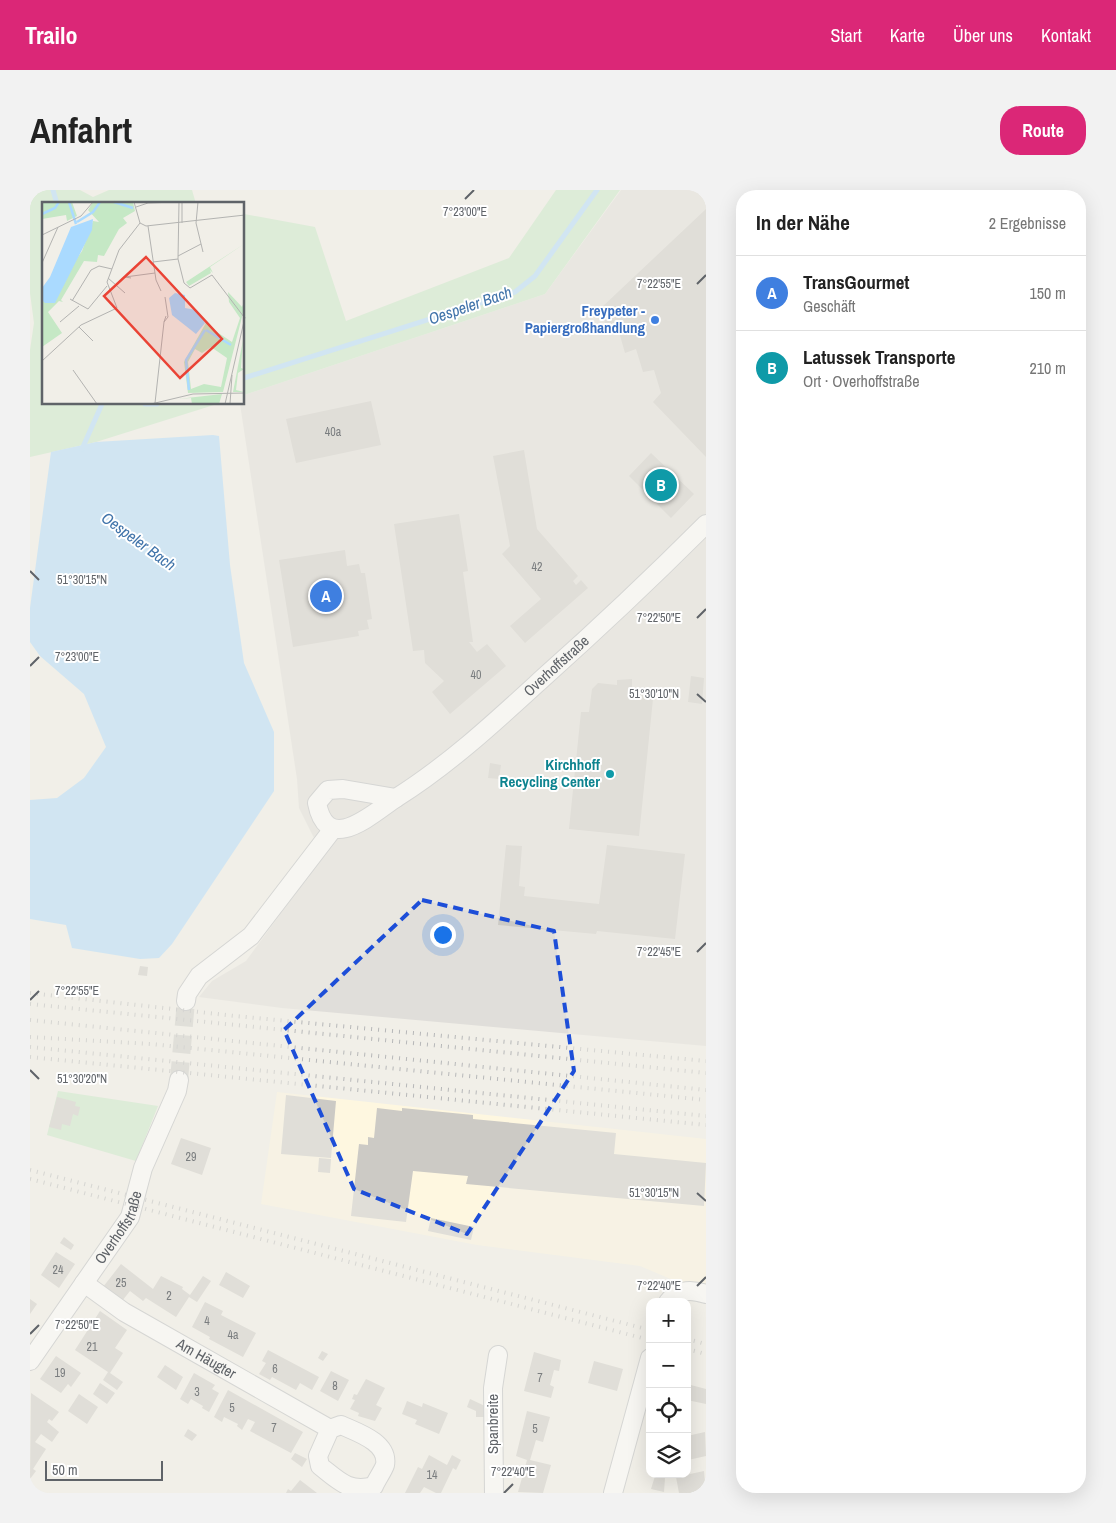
<!DOCTYPE html>
<html lang="de">
<head>
<meta charset="utf-8">
<style>
	body { margin:0; font-family:"Archivo Narrow",sans-serif; background:#f2f2f2; color:#222 }
	.controls { position:absolute; right:15px; bottom:15px; display:grid; overflow:hidden; border-radius:10px; box-shadow:0 5px 20px #0002 }
	.controls button { width:45px; height:45px; display:grid; place-items:center; padding:0; border:0; border-bottom:1px solid #e0e0e0; background:#fff; color:#222; font:25px sans-serif }
	.scale { position:absolute; left:15px; bottom:12px; width:118px; box-sizing:border-box; padding-left:5px; border:2px solid #5f6368; border-top:0; font-size:14px; line-height:18px; white-space:nowrap; color:#5f6368; -webkit-text-stroke:4px #fff; paint-order:stroke }
	.you { position:absolute; left:412px; top:744px; width:18px; height:18px; margin:-12px; border:4px solid #fff; border-radius:50%; background:#1a73e8; box-shadow:0 0 0 8px #1a73e833 }
	.badge { display:grid; place-items:center; width:32px; height:32px; border-radius:50%; background:#db2777; color:#fff; font-size:16px; font-weight:700 }
	.pin { position:absolute; translate:-50% -50%; border:2px solid #fff; box-shadow:0 1px 5px #0006 }
	.list { margin:0; padding:0; list-style:none }
	h2 { display:flex; justify-content:space-between; align-items:center; height:65px; margin:0; padding:0 20px; font-size:21px }
	h2 small { font-size:16px; font-weight:400; color:#767676 }
	.list li { display:grid; grid-template-columns:32px 1fr auto; gap:15px; align-items:center; box-sizing:border-box; height:75px; padding:0 20px; border-top:1px solid #e0e0e0 }
	.list b { display:block; font-size:19px; white-space:nowrap }
	.list p { margin:0; font-size:16px; white-space:nowrap; color:#767676 }
	.list em { font-size:16px; font-style:normal; color:#767676 }
	.icon { flex:none; width:28px; height:28px; fill:none; stroke:currentColor; stroke-width:2; stroke-linecap:round; stroke-linejoin:round }
	.map { position:relative; flex:none; width:676px; height:1303px; overflow:hidden; border-radius:20px }
	header { display:flex; align-items:center; gap:30px; box-sizing:border-box; height:70px; padding:0 25px; background:#db2777; color:#fff }
	header strong { font-size:24px }
	nav { display:flex; gap:28px; margin-inline-start:auto; font-size:18px }
	.intro { display:flex; align-items:center; justify-content:space-between; box-sizing:border-box; height:120px; padding:0 30px }
	h1 { margin:0; font-size:35px }
	.button { padding:12px 22px; border-radius:20px; background:#db2777; color:#fff; font-size:18px; font-weight:700 }
	main { display:flex; gap:30px; padding:0 30px }
	aside { flex:1; background:#fff; border-radius:20px; box-shadow:0 5px 20px #0002 }
	.map>svg:first-child { display:block }
</style>
</head>
<body>
<header>
<strong>Trailo</strong>
<nav><a>Start</a><a>Karte</a><a>Über uns</a><a>Kontakt</a></nav>
</header>
<div class="intro"><h1>Anfahrt</h1><a class="button">Route</a></div>
<main>
<div class="map">
<svg width="676" height="1303" viewBox="0 0 676 1303">
	<rect width="100%" height="100%" fill="#f1efe8"/>
	<!-- commercial -->
	<path fill="#fef7e0" d="M247 902 676 949V1104L610 1076 447 1055 231 1014Z"/>
	<!-- industrial -->
	<path fill="#e0deda" d="M591 0H676V856L252 818 169 807 182 791 216 771 293 666 269 618 267 589 210 214H214V205L515 104Z"/>
	<!-- green -->
	<path fill="#c5e8c5" d="M0 0H50L63 7 79 0H162L166 14H14V214H187L66 252 0 267V160L4 133 0 103Z
		M526 0H590L515 104 214 205V24L285 37 316 131 479 68Z
		M28 901 128 916 106 971 17 945Z"/>
	<!-- water -->
	<path fill="#aadaff" d="M183 245 189 246 200 375 214 473 244 542V601L142 754 129 768 110 769 42 758 36 735 0 729V610L27 608 54 588 76 557 54 504 10 466 0 452V418L21 262 66 252Z"/>
	<g fill="none" stroke-linecap="round" stroke-linejoin="round">
		<!-- stream -->
		<path stroke="#aadaff" stroke-width="5" d="M23 0 27 14
			M214 188 485 102 505 86 567 0
			M115 214H127
			M52 259 72 214"/>
	</g>
	<!-- building -->
	<path fill="#cccac5" d="M676 19V267L623 212 631 203 624 180 613 182 606 159 595 163 589 142 578 145 571 118Z
		M341 211 351 255 266 273 256 229Z
		M494 260 507 339 548 386 543 391 546 395 551 390 558 398 495 453 480 436 511 409 472 364 480 356 463 266Z
		M621 263 664 304 641 328 599 286Z
		M429 324 438 381 433 382 443 452H439L447 462 457 454 476 476 420 524 402 502 414 491 395 473 394 460 383 461 364 334Z
		M315 360 317 376 329 374 331 383H335L342 429 337 430 339 439 328 441 329 446 263 457 249 370Z
		M661 486 674 488 672 514 658 512Z
		M602 489V497L624 499 609 646 539 639 551 522H559L562 499 568 493 587 495V490Z
		M460 573 471 575 469 589 458 588Z
		M476 655 492 656 489 696 495 697 494 706 569 714 577 655 655 664 645 749 567 741 566 744 468 735Z
		M110 776 118 777 117 786 108 785Z
		M256 905 306 911 301 968 251 964Z
		M27 907 46 912 45 916 50 917 48 926 43 924 40 936 32 934 31 940 19 937Z
		M347 918 372 921V918L443 925V929L586 943 584 964 676 973 674 1016 436 994 438 986 383 981 376 1032 321 1026 329 954 338 955V947L344 948Z
		M151 948 181 958 172 985 141 974Z
		M289 968 301 969 300 983 288 982Z
		M401 1028 444 1037 441 1050 398 1041Z
		M34 1047 44 1055 41 1060 30 1053Z
		M26 1062 45 1074 29 1098 11 1085Z
		M91 1074 123 1099 131 1086 153 1097 152 1099 160 1105 173 1086 181 1091 167 1112 159 1107 146 1127 116 1108 113 1111 100 1101 92 1111 73 1097Z
		M196 1082 220 1096 213 1108 189 1095Z
		M0 1109 7 1114 0 1124Z
		M175 1112 193 1121 191 1125 226 1143 213 1167 179 1149 180 1147 162 1137Z
		M70 1121 97 1140 85 1158 93 1163 80 1183 93 1192 87 1200 73 1190 78 1182 45 1160Z
		M238 1160 289 1187 282 1200 270 1193 266 1200 242 1187 240 1190 229 1184 236 1173 232 1171Z
		M292 1161 298 1164 293 1171 288 1168Z
		M504 1162 531 1170 529 1181 524 1180 520 1195 524 1197 521 1208 494 1201Z
		M26 1166 51 1183 41 1197 38 1194 31 1203 10 1189Z
		M564 1171 593 1179 587 1201 558 1193Z
		M135 1175 153 1187 146 1200 127 1187Z
		M301 1181 319 1190 308 1211 290 1201Z
		M164 1183 185 1195 182 1199 189 1203 179 1222 172 1218 173 1216 161 1209 158 1214 150 1209Z
		M336 1189 355 1198 346 1215 352 1218 345 1231 328 1226 329 1223 320 1219 325 1210 322 1209 324 1204 327 1205Z
		M70 1193 85 1203 77 1214 63 1204Z
		M657 1194 676 1199V1214L657 1210Z
		M198 1200 273 1242 261 1263 220 1241 225 1232 218 1229 212 1240 207 1236 208 1234 194 1227 192 1232 184 1227Z
		M1 1203 29 1222 22 1231 19 1229 17 1232 29 1242 22 1252 11 1244 5 1252 16 1259 3 1279 6 1281 0 1289Z
		M49 1204 68 1217 57 1234 38 1221Z
		M440 1209 455 1216 456 1227H446V1221L437 1217Z
		M377 1211 392 1217 393 1213 418 1223 409 1244 385 1234 387 1230 372 1224Z
		M497 1221 520 1227 513 1252 506 1250 500 1270 521 1275 513 1303 488 1302 497 1270 486 1266Z
		M158 1239 167 1245 162 1251 154 1246Z
		M675 1242 676 1266 658 1270 657 1246Z
		M265 1263 277 1269 272 1277 261 1269Z
		M399 1265 417 1275 422 1265 431 1270 426 1280 423 1278 411 1303H406L394 1297 390 1303H375L388 1277 392 1279Z
		M674 1281 676 1303H649L646 1287Z
		M625 1286 635 1288 634 1302 621 1299Z
		M270 1290 287 1303H256L258 1299 261 1301Z"/>
	<g fill="none" stroke-linecap="round" stroke-linejoin="round">
		<!-- street-tunnel -->
		<path stroke="#ccccc8" stroke-width="18" stroke-dasharray="18 9" stroke-linecap="butt" d="M149 890 156 811"/>
		<defs>
			<g id="street">
				<path d="M313 599 366 608C342 624 297 666 287 613L298 600Z"/>
				<path id="s1" d="M366 608C420 574 466 531 513 488 569 438 623 387 676 334"/>
				<path d="M156 811 157 804 169 786 221 746 303 639"/>
				<path id="s2" d="M54 1093 94 1122 300 1239 288 1266 290 1276C309 1291 319 1303 344 1296 347 1289 353 1281 355 1275 359 1252 326 1242 311 1235L300 1239"/>
				<path d="M638 1112C648 1099 661 1099 676 1104"/>
				<path id="s3" d="M0 1171 100 1027 113 978 147 901 149 890"/>
				<path d="M464 1303 463 1198 468 1165"/>
				<path d="M583 1303 620 1168"/>
			</g>
		</defs>
		<!-- street casing -->
		<use href="#street" stroke="#b5b8bc" stroke-width="20"/>
		<!-- street -->
		<use href="#street" stroke="#fff" stroke-width="18"/>
		<!-- rail -->
		<path stroke="#b6b7b8" stroke-width="4" stroke-dasharray="1 6" stroke-linecap="butt" d="M0 803 205 826 676 871
			M0 814 676 883
			M0 830 676 900
			M0 847 121 854 676 910
			M0 857 676 926
			M0 867 676 935
			M0 980 620 1140
			M0 989 620 1150
			M657 1149 676 1154
			M657 1159 676 1164"/>
	</g>
	<!-- marked area -->
	<path d="M0 0H676V1303H0ZM392 710 524 741 544 881 437 1044 324 999 254 840Z" fill="#f1efe8" fill-opacity=".55" fill-rule="evenodd"/>
	<path fill="none" stroke="#1d4ed8" stroke-width="4" stroke-dasharray="10 6" stroke-linejoin="round" d="M392 710 524 741 544 881 437 1044 324 999 254 840Z"/>
	<!-- ticks -->
	<path fill="none" stroke="#5f6368" stroke-width="2" d="M435 9 444 0M667 94 676 85M0 381 9 390M667 428 676 419M0 476 9 467M667 504 676 512M667 762 676 753M0 810 9 801M0 880 9 889M667 1003 676 1011M667 1096 676 1087M0 1144 9 1135M474 1303 483 1294"/>
	<!-- markers -->
	<circle fill="#3f7fe0" stroke="#fff" stroke-width="2" cx="625" cy="130" r="5"/>
	<circle fill="#0f9aa8" stroke="#fff" stroke-width="2" cx="580" cy="584" r="5"/>
	<g text-anchor="middle" stroke-width="4" stroke-linejoin="round" paint-order="stroke">
		<!-- number labels -->
		<g font-size="12" fill="#7a7d7f">
			<text x="303" y="246">40a</text>
			<text x="507" y="381">42</text>
			<text x="446" y="489">40</text>
			<text x="161" y="971">29</text>
			<text x="28" y="1084">24</text>
			<text x="91" y="1097">25</text>
			<text x="139" y="1110">2</text>
			<text x="177" y="1135">4</text>
			<text x="203" y="1149">4a</text>
			<text x="62" y="1161">21</text>
			<text x="245" y="1183">6</text>
			<text x="30" y="1187">19</text>
			<text x="510" y="1192">7</text>
			<text x="305" y="1200">8</text>
			<text x="167" y="1206">3</text>
			<text x="202" y="1222">5</text>
			<text x="244" y="1242">7</text>
			<text x="505" y="1243">5</text>
			<text x="402" y="1289">14</text>
		</g>
		<!-- shop labels -->
		<g font-size="15" font-weight="bold" fill="#366cbe" stroke="#fff" text-anchor="end">
			<text x="615" y="126">Freypeter -<tspan x="615" dy="17">Papiergroßhandlung</tspan></text>
		</g>
		<!-- street labels -->
		<g font-size="15" fill="#5f6368" stroke="#fff">
			<text dy="5" stroke="none"><textPath href="#s1" startOffset="208">Overhoffstraße</textPath></text>
			<text dy="5" stroke="none"><textPath href="#s3" startOffset="161">Overhoffstraße</textPath></text>
			<text dy="5" stroke="none"><textPath href="#s2" startOffset="144">Am Häugter</textPath></text>
			<text transform="translate(463 1234) rotate(-90)" y="5">Spanbreite</text>
		</g>
		<!-- culture labels -->
		<g font-size="15" font-weight="bold" fill="#0d838f" stroke="#fff" text-anchor="end">
			<text x="570" y="580">Kirchhoff<tspan x="570" dy="17">Recycling Center</tspan></text>
		</g>
		<!-- water labels -->
		<g font-size="16" font-style="italic" fill="#4174aa" stroke="#fff">
			<text transform="translate(440 115) rotate(-19)" y="6">Oespeler Bach</text>
			<text transform="translate(109 351) rotate(36)" y="6">Oespeler Bach</text>
		</g>
	</g>
	<!-- overview -->
	<g transform="translate(12 12)">
		<rect width="202" height="202" fill="#f1efe8"/>
		<path d="M0 0H30L35 14 25 19 24 13 0 17ZM51 0H91L93 9 81 16 85 21 77 27 62 54 56 53 55 60 42 59 19 98 21 100 17 99 6 110 20 131 0 145V98L4 101 40 49 51 19 57 20 46 8ZM202 42 168 65 171 71 168 68 169 71 147 84 144 80ZM186 90 200 105 202 100V107L181 190 146 191 142 160 165 119 172 128 190 140 198 116 187 100ZM169 145 185 156 179 185 162 182 149 187 146 160 153 147 160 151ZM201 138 199 166 202 167 196 171 194 188 202 190H191ZM180 192 177 202H150L149 196 136 197Z" fill="#c5e8c5" fill-rule="evenodd"/>
		<path d="M51 17 50 28 13 101H3L0 98V86L8 75 29 25ZM133 91 143 93V106L154 108 163 121 154 132 130 113 127 96Z" fill="#aadaff"/>
		<path fill="none" stroke="#aadaff" stroke-width="2.5" d="M27 0 34 22M72 0 91 6M0 12 13 6 17 0M35 20 51 10 58 0M164 128 189 143M147 188 144 158 163 128"/>
		<path fill="none" stroke="#b3b3b1" stroke-width="1" d="M92 0 98 21 104 24 203 13M137 0 136 57 142 81 148 86 170 73 202 115M140 0V21M156 0 154 21 161 50M94 5 106 1 133 0M106 24 114 78 119 89M0 33 39 14 51 0M136 54 159 42M111 60 136 57M0 61 16 25M66 76 83 91M89 76 83 75 113 71M123 95 126 115 122 120 124 114M28 97 46 107 65 84M30 99 49 68 57 64 70 67M18 120 37 104M37 125 51 139M0 159 39 123 75 106 65 80 77 48 98 21M31 168 55 202M113 201 122 120M109 202 151 192 203 191M183 202 203 115M188 202 190 173"/>
		<path fill="#ea4335" fill-opacity="0.15" stroke="#ea4335" stroke-width="2.5" d="M104 55 180 137 138 176 62 94Z"/>
		<rect width="202" height="202" fill="none" stroke="#5f6368" stroke-width="2.5"/>
	</g>
	<g font-size="12" text-anchor="middle" fill="#5f6368" stroke="#fff" stroke-width="4" stroke-linejoin="round" paint-order="stroke">
		<text x="435" y="26">7°23'00"E</text>
		<text x="629" y="98">7°22'55"E</text>
		<text x="52" y="394">51°30'15"N</text>
		<text x="629" y="432">7°22'50"E</text>
		<text x="47" y="471">7°23'00"E</text>
		<text x="624" y="508">51°30'10"N</text>
		<text x="629" y="766">7°22'45"E</text>
		<text x="47" y="805">7°22'55"E</text>
		<text x="52" y="893">51°30'20"N</text>
		<text x="624" y="1007">51°30'15"N</text>
		<text x="629" y="1100">7°22'40"E</text>
		<text x="47" y="1139">7°22'50"E</text>
		<text x="483" y="1286">7°22'40"E</text>
	</g>
</svg>
<div class="controls">
<button>+</button>
<button>−</button>
<button><svg class="icon" aria-label="locate" viewBox="0 0 24 24"><circle cx="12" cy="12" r="6"/><path d="M12 2v4M12 18v4M2 12h4M18 12h4"/></svg></button>
<button><svg class="icon" aria-label="layers" viewBox="0 0 24 24"><path d="M12 4l9 5-9 5-9-5zM3 14l9 5 9-5"/></svg></button>
</div>
<div class="scale">50 m</div>
<div class="you"></div>
<div class="pin badge" style="left:296px;top:406px;background:#3f7fe0">A</div>
<div class="pin badge" style="left:631px;top:295px;background:#0f9aa8">B</div>
</div>
<aside>
<h2>In der Nähe<small>2 Ergebnisse</small></h2>
<ul class="list">
<li><span class="badge" style="background:#3f7fe0">A</span><div><b>TransGourmet</b><p>Geschäft</p></div><em>150 m</em></li>
<li><span class="badge" style="background:#0f9aa8">B</span><div><b>Latussek Transporte</b><p>Ort · Overhoffstraße</p></div><em>210 m</em></li>
</ul>
</aside>
</main>
</body>
</html>
